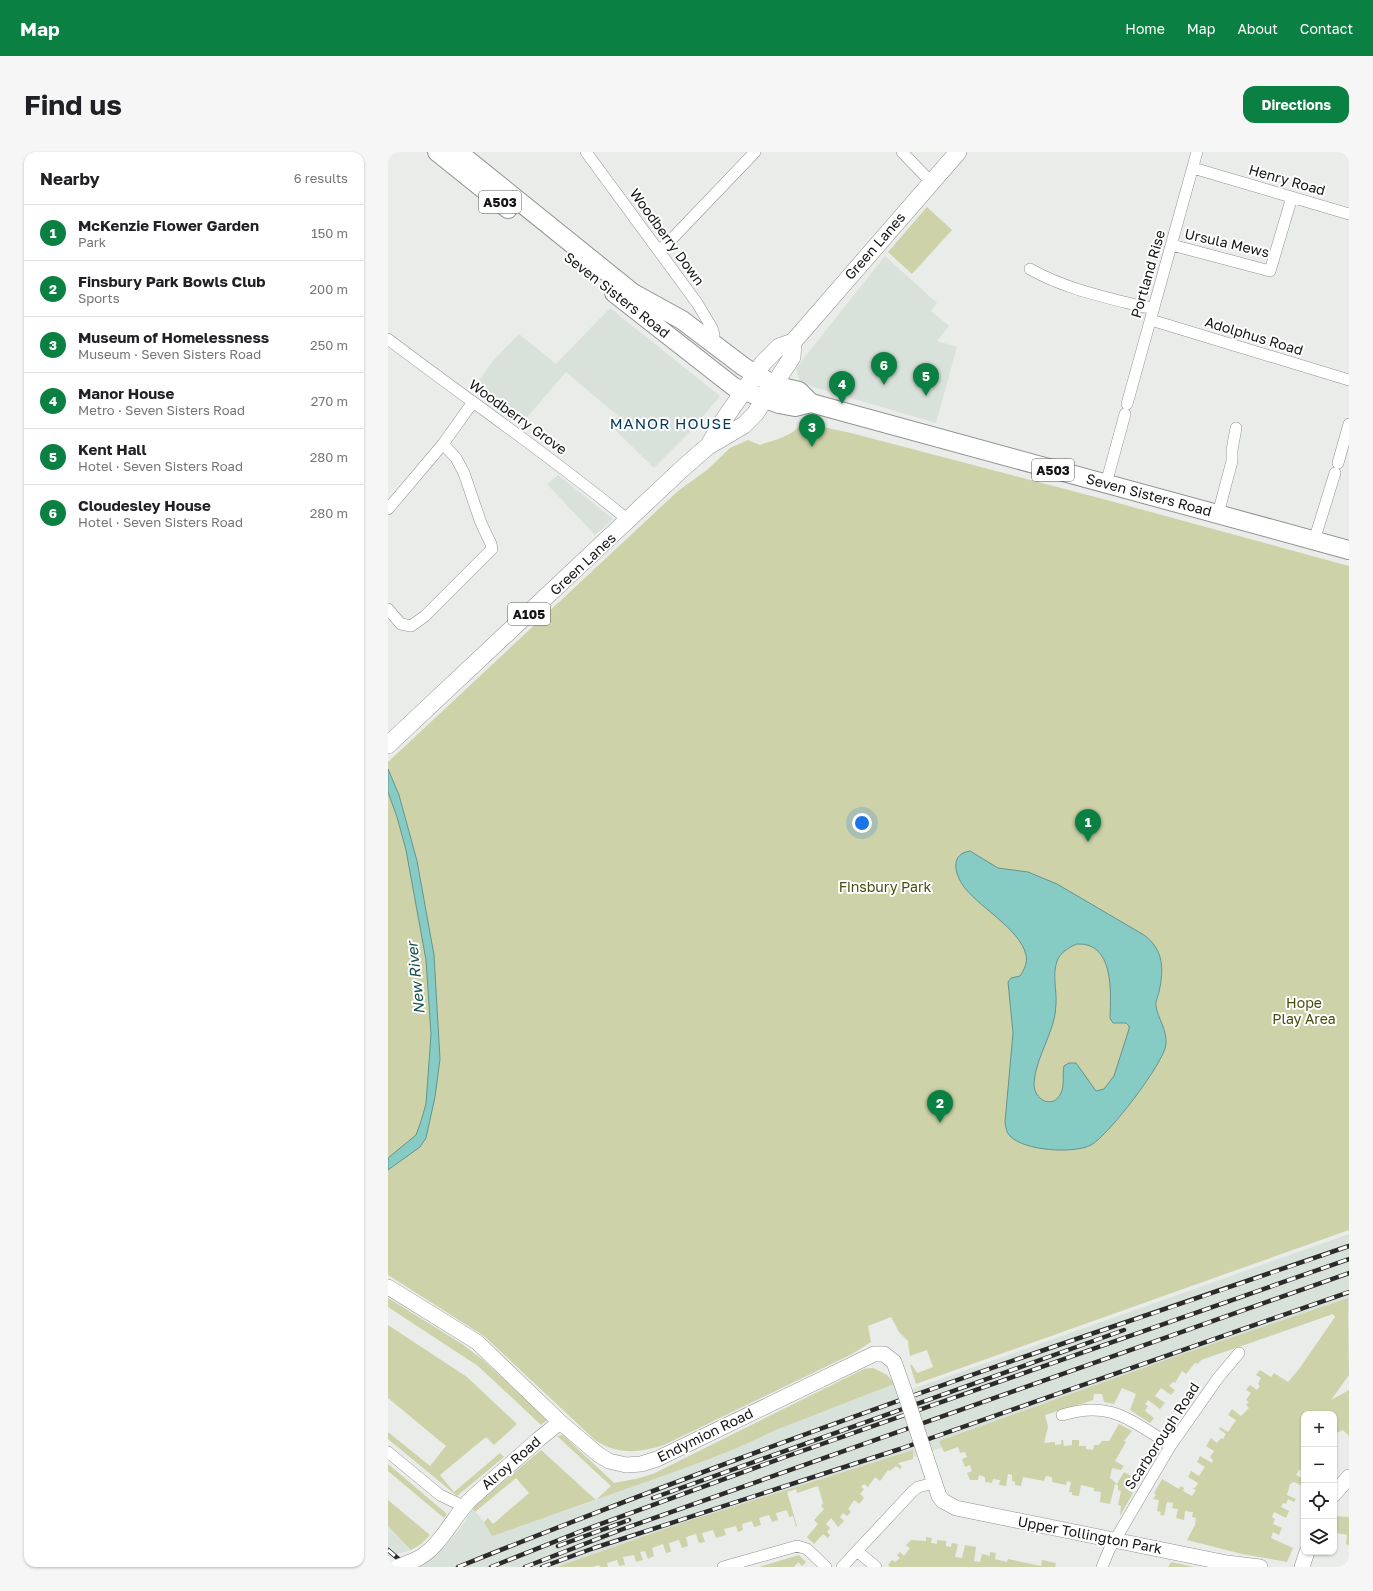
<!DOCTYPE html>
<html lang="en">
<head>
<meta charset="utf-8">
<style>
	body { margin:0; font-family:"Golos Text",sans-serif; background:#f6f6f6; color:#202124 }
	.controls { position:absolute; right:12px; bottom:12px; display:grid; overflow:hidden; border-radius:8px; box-shadow:0 1px 3px #0004 }
	.controls button { width:36px; height:36px; display:grid; place-items:center; padding:0; border:0; border-bottom:1px solid #e0e0e0; background:#fff; color:#202124; font:20px sans-serif }
	.you { position:absolute; left:474px; top:671px; width:14px; height:14px; margin:-10px; border:3px solid #fff; border-radius:50%; background:#1a73e8; box-shadow:0 0 0 6px #1a73e833 }
	.badge { display:grid; place-items:center; width:26px; height:26px; border-radius:50%; background:#0b8043; color:#fff; font-size:13px; font-weight:700 }
	.pin { position:absolute; translate:-50% -33px; filter:drop-shadow(0 1px 2px #0008) }
	.pin::after { content:''; position:absolute; top:21px; width:14px; height:12px; background:inherit; clip-path:polygon(0 0,100% 0,50% 100%) }
	.list { margin:0; padding:0; list-style:none }
	h2 { display:flex; justify-content:space-between; align-items:center; height:52px; margin:0; padding:0 16px; font-size:17px }
	h2 small { font-size:13px; font-weight:400; color:#757577 }
	.list li { display:grid; grid-template-columns:26px 1fr auto; gap:12px; align-items:center; box-sizing:border-box; height:56px; padding:0 16px; border-top:1px solid #e0e0e0 }
	.list b { display:block; font-size:15px; white-space:nowrap }
	.list p { margin:0; font-size:13px; white-space:nowrap; color:#757577 }
	.list em { font-size:13px; font-style:normal; color:#757577 }
	.icon { flex:none; width:22px; height:22px; fill:none; stroke:currentColor; stroke-width:2; stroke-linecap:round; stroke-linejoin:round }
	.map { position:relative; flex:none; width:961px; height:1415px; overflow:hidden; border-radius:12px }
	header { display:flex; align-items:center; gap:24px; box-sizing:border-box; height:56px; padding:0 20px; background:#0b8043; color:#fff }
	header strong { font-size:19px }
	nav { display:flex; gap:22px; margin-inline-start:auto; font-size:14px }
	.intro { display:flex; align-items:center; justify-content:space-between; box-sizing:border-box; height:96px; padding:0 24px }
	h1 { margin:0; font-size:28px }
	.button { padding:10px 18px; border-radius:12px; background:#0b8043; color:#fff; font-size:14px; font-weight:700 }
	main { display:flex; gap:24px; padding:0 24px }
	aside { flex:1; background:#fff; border-radius:12px; box-shadow:0 1px 3px #0004 }
	.map>svg:first-child { display:block }
</style>
</head>
<body>
<header>
<strong>Map</strong>
<nav><a>Home</a><a>Map</a><a>About</a><a>Contact</a></nav>
</header>
<div class="intro"><h1>Find us</h1><a class="button">Directions</a></div>
<main>
<aside>
<h2>Nearby<small>6 results</small></h2>
<ul class="list">
<li><span class="badge">1</span><div><b>McKenzie Flower Garden</b><p>Park</p></div><em>150 m</em></li>
<li><span class="badge">2</span><div><b>Finsbury Park Bowls Club</b><p>Sports</p></div><em>200 m</em></li>
<li><span class="badge">3</span><div><b>Museum of Homelessness</b><p>Museum · Seven Sisters Road</p></div><em>250 m</em></li>
<li><span class="badge">4</span><div><b>Manor House</b><p>Metro · Seven Sisters Road</p></div><em>270 m</em></li>
<li><span class="badge">5</span><div><b>Kent Hall</b><p>Hotel · Seven Sisters Road</p></div><em>280 m</em></li>
<li><span class="badge">6</span><div><b>Cloudesley House</b><p>Hotel · Seven Sisters Road</p></div><em>280 m</em></li>
</ul>
</aside>
<div class="map">
<svg width="961" height="1415" viewBox="0 0 961 1415">
	<rect width="100%" height="100%" fill="#e9ece9"/>
	<!-- built -->
	<path fill="#d9e2da" d="M497 104 549 151 543 159 561 174 549 189 569 195 548 271 412 231 408 216Z
		M222 156 332 244 301 281 266 316 222 273 230 264 178 220 133 272 85 238 103 211 131 182 168 212Z
		M170 323 225 367 207 383 159 332Z
		M961 1082V1159L945 1162 714 1242H706L705 1248 698 1251 668 1259 525 1305V1307L408 1337 179 1415H28L49 1403 77 1370 84 1356 100 1374 105 1383 208 1348 226 1331 248 1327 265 1322 476 1217 485 1216 499 1223 504 1228 510 1242Z
		M0 1374 2 1376 23 1398 0 1405Z"/>
	<!-- green -->
	<path fill="#ced2a8" d="M539 55 564 78 524 122 500 100Z
		M411 270 463 281 715 347 961 414V1078L528 1232 522 1213H524L529 1221 545 1215 539 1198 522 1204 520 1191 521 1190 511 1180 503 1165 480 1174 483 1190 464 1202 276 1293C251 1301 229 1303 207 1288L96 1184 0 1123V610L290 339 319 318 342 296 360 288 372 293C385 288 403 285 412 273Z
		M0 1146 74 1192 95 1208 159 1268 153 1273 90 1214 0 1155Z
		M960 1146 961 1223 943 1248 961 1238V1284L955 1278 946 1282V1262H916V1320L911 1318 908 1323 916 1327 914 1334 906 1330 902 1332 899 1343 908 1347 906 1350 900 1347 898 1352 895 1351 893 1355 901 1359 898 1366 886 1360 884 1365 887 1367 885 1372 894 1376 891 1383 885 1380 883 1386 905 1396 899 1410 854 1402 799 1388 807 1373 808 1366 804 1365 805 1360 797 1359 796 1368 788 1366 790 1357 784 1356 785 1351 779 1350 776 1364 772 1363 773 1360 769 1359 771 1348 765 1347 768 1343 766 1341 774 1327 791 1337 793 1334 796 1336 795 1339 804 1344 808 1338 804 1336H807L810 1331 800 1325 803 1319 811 1324 817 1315 809 1310 812 1304 824 1311 825 1308 822 1305 826 1299 818 1294 823 1286 829 1291 833 1286 835 1287 838 1282 831 1277 832 1275 840 1280 848 1268 840 1263 844 1257 853 1264 861 1256 858 1253 861 1250 858 1248 863 1241 858 1238 862 1233 869 1238 872 1234 870 1232 873 1226 868 1223 872 1218 883 1225 886 1221 900 1230 911 1217 947 1165 945 1162 813 1208 810 1212 807 1211 798 1222 794 1219 787 1231 785 1230 781 1234 787 1238 783 1243 773 1236 767 1244 777 1251 772 1257 760 1248 757 1252 760 1254 757 1259 766 1266 762 1271 742 1258 748 1242 734 1236 726 1252 716 1250 714 1242H706L705 1248 657 1263 660 1275 656 1291 667 1290V1293L673 1292V1288H675L676 1294 684 1293V1288H691V1294H698V1297L705 1298 706 1293H711L714 1289H721L731 1272 744 1279 736 1289 738 1290 727 1309 736 1314 733 1318 724 1316 722 1326 729 1332 736 1320 752 1329 749 1334 741 1329 737 1336 745 1341 732 1364 733 1354 730 1353 733 1339 730 1338V1333L727 1332 722 1352 712 1350 713 1340 706 1339V1336L693 1333 691 1344 684 1343V1340H681L683 1330 679 1329 678 1333 664 1330V1325L658 1324 656 1329 635 1325 633 1334 627 1333V1330L624 1329V1323L620 1322 618 1334 611 1333 612 1328 605 1327 604 1331 597 1330V1325L591 1323 590 1328H582L579 1321 584 1319 582 1313 577 1315 574 1307 579 1305 577 1300 572 1301 570 1295 556 1300 551 1289 786 1205Z
		M0 1173 79 1225 129 1272 106 1293 98 1285 52 1323 66 1340 112 1301 116 1305 69 1344 0 1287V1280L42 1314 58 1294 0 1246Z
		M485 1216 499 1223 506 1232 385 1279C348 1298 308 1312 269 1326 214 1345 159 1365 104 1384L96 1370 100 1366 105 1372 141 1341 128 1326 87 1360 84 1356 153 1298 208 1348 223 1334 169 1284 175 1283 226 1331 248 1327 265 1322 476 1217Z
		M525 1298V1307L510 1311 514 1315 512 1317 508 1314 502 1319 500 1318 492 1329 487 1325 480 1335 476 1332 473 1335 476 1337 472 1342 476 1346 471 1352 466 1348 460 1357 463 1360 459 1364 455 1361 452 1365 456 1369 450 1375 443 1366 438 1372 442 1376 439 1380 442 1383 440 1386 435 1382 426 1392 419 1385 430 1372 426 1368 436 1357 433 1354 435 1351 430 1334 409 1341 408 1337 399 1340 409 1374 408 1375 405 1364 401 1365 399 1358 388 1361 390 1368 384 1370 381 1363 371 1366 373 1373 366 1375 364 1369 354 1372 355 1378 350 1380 348 1374 336 1377 338 1383 328 1386 325 1378 314 1381 317 1390 311 1391 308 1382 298 1385 300 1394 294 1396 291 1388 281 1391 283 1400 278 1401 275 1392 264 1396 266 1404 260 1407 257 1399 252 1400 255 1408 248 1410 246 1403 235 1405 237 1413 231 1414 229 1408 219 1411 220 1415H212L211 1413 204 1415H169L291 1372Z
		M0 1312 59 1362 56 1366 0 1319Z
		M0 1348 42 1383 33 1392 23 1398 0 1374Z
		M946 1364 961 1365V1393L958 1392 959 1383 949 1381 946 1390Z
		M538 1385 544 1386 543 1391 549 1392V1388L558 1389V1394L563 1395 564 1391 570 1392 567 1405 574 1406 577 1393 588 1395 586 1409 592 1410 594 1402 602 1404V1400L608 1401 607 1407 619 1410 620 1407 653 1414 654 1408 668 1411 667 1415H502L500 1413 504 1408 507 1410 512 1406 509 1403 512 1400 516 1404 522 1396 518 1393 523 1388 538 1389Z
		M411 1403 418 1410 414 1414 410 1410 406 1415H371Z
		M783 1410 806 1415H780Z"/>
	<!-- water -->
	<path fill="#87cbc5" stroke="#649490" fill-rule="evenodd" d="M0 617 11 643 29 709 46 803 52 907 47 945 38 986 32 995 0 1018V1006L28 983 33 969 38 952 43 882 38 808 18 698 9 665 0 640Z
		M582 699 610 716 640 720 669 732 756 783C776 798 776 817 771 840 770 844 767 851 768 854 770 867 779 877 778 892 777 910 720 984 703 993 686 1002 636 999 622 984 618 980 618 975 617 970L625 881 620 830 623 826 632 824C636 818 640 810 638 803 632 776 588 754 574 732 566 719 563 702 582 699ZM689 792C726 790 723 840 722 866L725 871H738L741 874V877L726 924 716 937 708 939 688 911H681L676 914C674 923 677 932 673 941 665 958 646 948 646 932 647 905 668 879 668 852 669 839 664 823 669 809 672 801 681 795 689 792Z"/>
	<g fill="none" stroke-linecap="round" stroke-linejoin="round">
		<defs>
			<path id="minor" d="M198 0 309 151 324 176 326 183 322 190
				M514 0 543 30
				M805 16 961 62
				M784 93 882 119 904 45
				M271 98 279 92 367 0
				M642 117C677 137 717 145 756 155L766 156
				M763 168 961 228
				M0 187C80 248 163 304 240 368
				M739 252 809 0
				M950 311 961 272
				M718 332 737 262
				M0 357 55 292 85 250
				M830 362 844 309V298L848 276
				M926 389 947 321
				M0 457 13 472 23 474 37 464 104 397 103 392 93 371 76 321 68 306 55 292
				M674 1263C724 1248 742 1269 783 1293
				M0 1300 52 1343 75 1354
				M469 1399 488 1415
				M335 1415 409 1394 419 1397 438 1415
				M454 1415 524 1340 530 1335 546 1331
				M714 1415 721 1398 783 1293 830 1226 851 1201"/>
			<path id="secondary" d="M0 1135 89 1190 172 1270 211 1303 221 1309 238 1313 253 1312 269 1307 486 1202H496L506 1210 517 1241
				M537 1302 551 1344 555 1349 568 1356 839 1411 872 1415
				M946 1342 961 1325
				M27 1408C53 1396 64 1365 84 1346L151 1287 172 1270
				M914 1415 919 1400"/>
			<path id="primary" d="M321 293 335 269 375 211 391 195 405 190 412 182 570 0
				M0 593 295 316 319 295 356 273 367 262 404 205 405 190"/>
			<path id="trunk" d="M49 0 120 57
				M70 0 245 141 294 168 356 215 386 233 411 239 423 251 961 398
				M226 141 346 235 391 252 407 255 423 251"/>
		</defs>
		<!-- minor casing -->
		<use href="#minor" stroke="#909391" stroke-width="12"/>
		<!-- secondary casing -->
		<use href="#secondary" stroke="#909391" stroke-width="16"/>
		<!-- primary casing -->
		<use href="#primary" stroke="#909391" stroke-width="18"/>
		<!-- trunk casing -->
		<use href="#trunk" stroke="#909391" stroke-width="20"/>
		<!-- minor -->
		<use href="#minor" stroke="#fff" stroke-width="11"/>
		<!-- secondary -->
		<use href="#secondary" stroke="#fff" stroke-width="15"/>
		<!-- primary -->
		<use href="#primary" stroke="#fff" stroke-width="17"/>
		<!-- trunk -->
		<use href="#trunk" stroke="#fff" stroke-width="18"/>
		<defs>
			<path id="rail" d="M265 1346 736 1178
				M170 1394 241 1368
				M0 1398 20 1415
				M70 1415C264 1337 461 1265 659 1197 760 1163 861 1129 961 1094
				M103 1415 196 1378 397 1305 961 1107
				M137 1415 235 1377 961 1121
				M154 1415 206 1396 512 1297 961 1140"/>
		</defs>
		<!-- rail casing -->
		<use href="#rail" stroke="#2a2b2a" stroke-width="4.5"/>
		<!-- rail -->
		<use href="#rail" stroke="#fff" stroke-width="3" stroke-dasharray="9" stroke-linecap="butt"/>
		<defs>
			<path id="secondary-bridge" d="M517 1241 537 1302
				M10 1415 27 1408"/>
		</defs>
		<!-- secondary-bridge casing -->
		<use href="#secondary-bridge" stroke="#909391" stroke-width="16" stroke-linecap="butt"/>
		<!-- secondary-bridge -->
		<use href="#secondary-bridge" stroke="#fff" stroke-width="15"/>
	</g>
	<g text-anchor="middle" stroke-width="4" stroke-linejoin="round" paint-order="stroke">
		<!-- shield labels -->
		<g fill="#fff" stroke="#5a5a5a" stroke-width="1">
			<rect x="91" y="39" width="42" height="22" rx="3"/>
			<rect x="644" y="307" width="42" height="22" rx="3"/>
			<rect x="120" y="451" width="42" height="22" rx="3"/>
		</g>
		<g font-size="13" font-weight="bold" fill="#131413">
			<text x="112" y="55">A503</text>
			<text x="665" y="323">A503</text>
			<text x="141" y="467">A105</text>
		</g>
		<!-- street labels -->
		<g font-size="14" fill="#131413" stroke="#fff">
			<text transform="translate(899 28) rotate(16)" y="5">Henry Road</text>
			<text transform="translate(279 85) rotate(54)" y="5">Woodberry Down</text>
			<text transform="translate(839 91) rotate(13)" y="5">Ursula Mews</text>
			<text transform="translate(487 94) rotate(-49)" y="5">Green Lanes</text>
			<text transform="translate(760 122) rotate(-74)" y="5">Portland Rise</text>
			<text transform="translate(229 143) rotate(38)" y="5">Seven Sisters Road</text>
			<text transform="translate(866 184) rotate(17)" y="5">Adolphus Road</text>
			<text transform="translate(130 265) rotate(36)" y="5">Woodberry Grove</text>
			<text transform="translate(761 343) rotate(15)" y="5">Seven Sisters Road</text>
			<text transform="translate(195 412) rotate(-43)" y="5">Green Lanes</text>
			<text transform="translate(317 1283) rotate(-26)" y="5">Endymion Road</text>
			<text transform="translate(774 1284) rotate(-57)" y="5">Scarborough Road</text>
			<text transform="translate(123 1311) rotate(-41)" y="5">Alroy Road</text>
			<text transform="translate(702 1383) rotate(11)" y="5">Upper Tollington Park</text>
		</g>
		<!-- park labels -->
		<g font-size="14" fill="#484b0e" stroke="#fff">
			<text x="497" y="740">Finsbury Park</text>
			<text x="916" y="856">Hope<tspan x="916" dy="16">Play Area</tspan></text>
		</g>
		<!-- neighbourhood labels -->
		<g font-size="15" letter-spacing="1" fill="#04395c" stroke="#fff">
			<text x="283" y="277">MANOR HOUSE</text>
		</g>
		<!-- water labels -->
		<g font-size="15" font-style="italic" fill="#14504c" stroke="#fff">
			<text transform="translate(28 826) rotate(-96)" y="5">New River</text>
		</g>
	</g>
</svg>
<div class="controls">
<button>+</button>
<button>−</button>
<button><svg class="icon" aria-label="locate" viewBox="0 0 24 24"><circle cx="12" cy="12" r="6"/><path d="M12 2v4M12 18v4M2 12h4M18 12h4"/></svg></button>
<button><svg class="icon" aria-label="layers" viewBox="0 0 24 24"><path d="M12 4l9 5-9 5-9-5zM3 14l9 5 9-5"/></svg></button>
</div>
<div class="you"></div>
<div class="pin badge" style="left:700px;top:690px">1</div>
<div class="pin badge" style="left:552px;top:971px">2</div>
<div class="pin badge" style="left:424px;top:295px">3</div>
<div class="pin badge" style="left:454px;top:252px">4</div>
<div class="pin badge" style="left:538px;top:244px">5</div>
<div class="pin badge" style="left:496px;top:233px">6</div>
</div>
</main>
</body>
</html>
